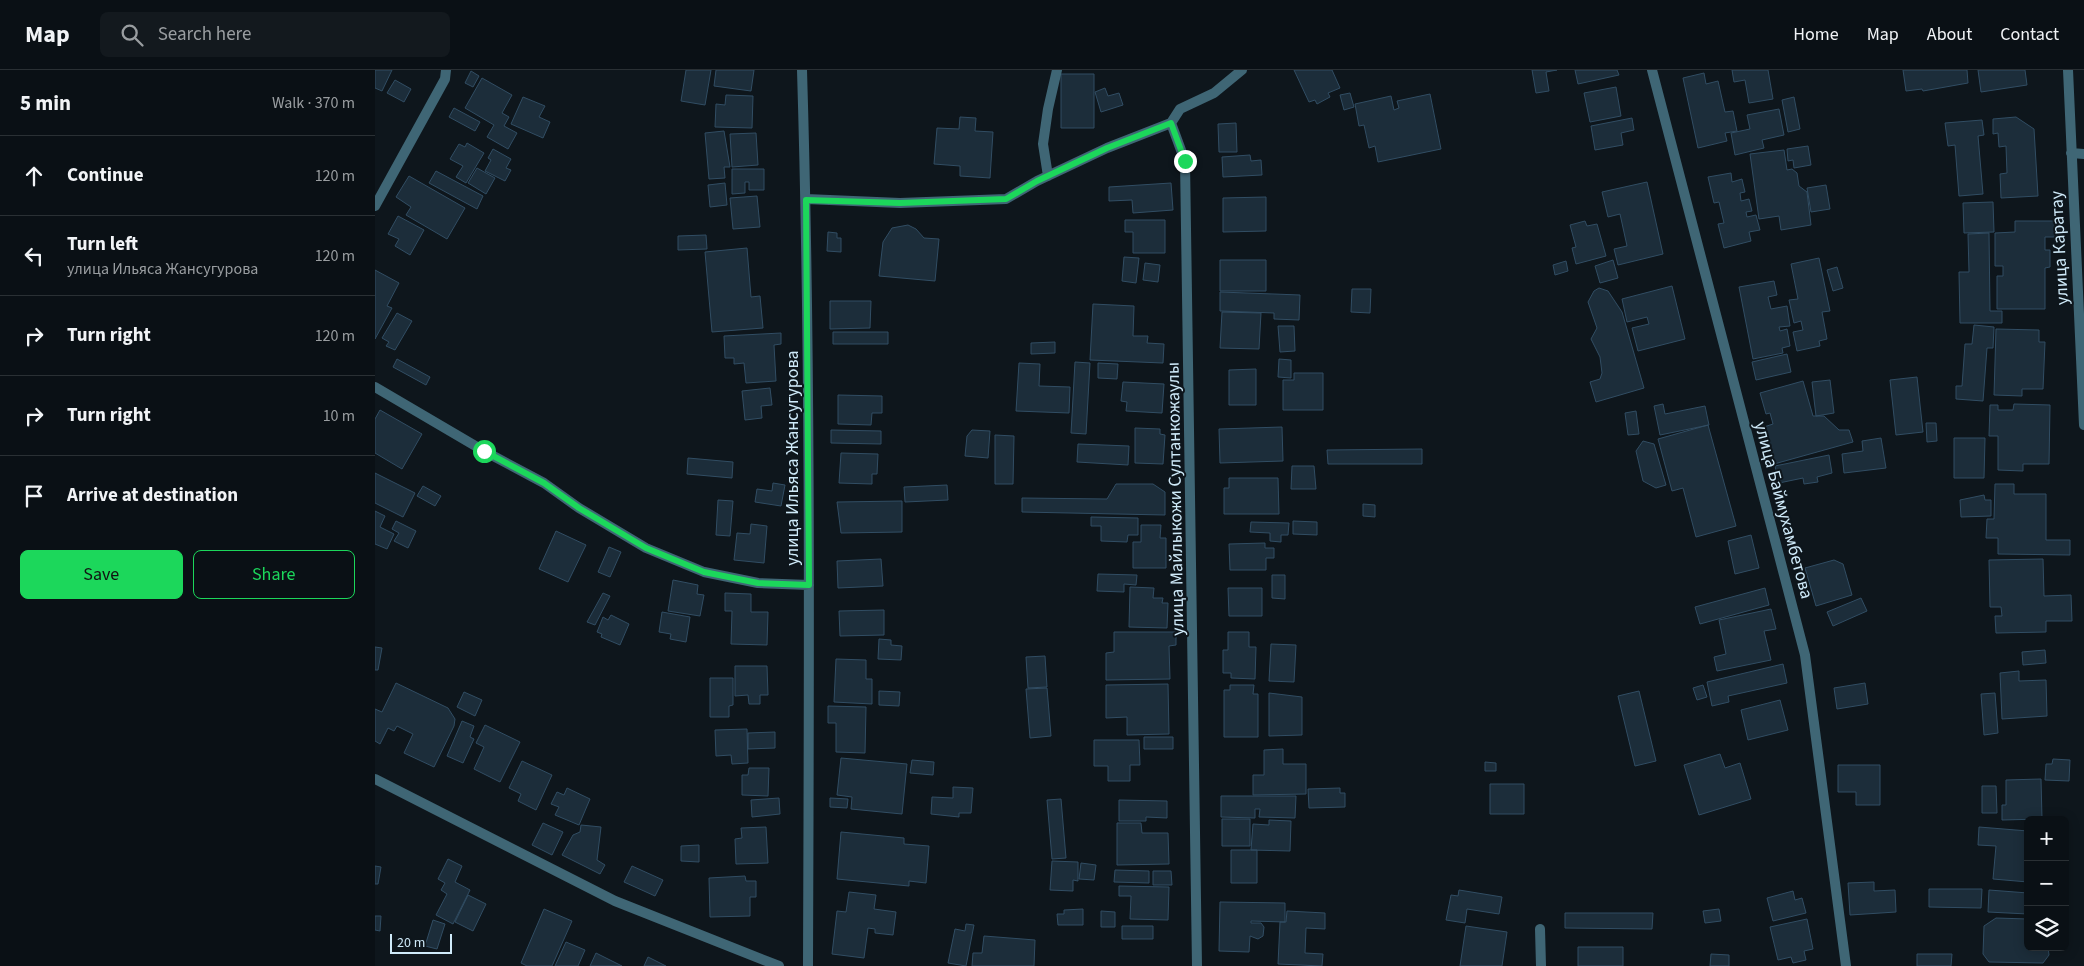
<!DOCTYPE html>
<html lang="en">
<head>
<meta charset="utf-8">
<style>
	body { margin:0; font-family:"Source Sans 3",sans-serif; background:#13191e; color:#f1f3f6 }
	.controls { position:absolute; right:15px; bottom:15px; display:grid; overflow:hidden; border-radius:8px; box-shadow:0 2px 12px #0003 }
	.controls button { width:45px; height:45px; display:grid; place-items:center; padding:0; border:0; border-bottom:1px solid #2a3034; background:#0a1015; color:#f1f3f6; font:25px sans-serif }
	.scale { position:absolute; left:15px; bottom:12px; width:62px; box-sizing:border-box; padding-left:5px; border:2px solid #cfeaf9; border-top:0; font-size:14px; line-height:18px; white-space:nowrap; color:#cfeaf9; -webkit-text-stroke:4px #0e161c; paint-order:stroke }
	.stop { position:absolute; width:15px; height:15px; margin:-11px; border:4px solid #1cd75b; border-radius:50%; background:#fff }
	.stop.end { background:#1cd75b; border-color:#fff; box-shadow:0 1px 5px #0008 }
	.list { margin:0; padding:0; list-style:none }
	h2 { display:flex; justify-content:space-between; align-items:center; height:65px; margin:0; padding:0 20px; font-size:21px }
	h2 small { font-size:16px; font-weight:400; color:#999da0 }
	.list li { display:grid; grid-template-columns:32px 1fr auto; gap:15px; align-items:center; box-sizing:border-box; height:80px; padding:0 20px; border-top:1px solid #2a3034 }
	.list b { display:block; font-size:19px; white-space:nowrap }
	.list p { margin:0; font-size:16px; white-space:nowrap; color:#999da0 }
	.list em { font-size:16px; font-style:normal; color:#999da0 }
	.actions { display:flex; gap:10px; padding:15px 20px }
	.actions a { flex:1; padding:11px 0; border:1px solid #1cd75b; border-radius:8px; text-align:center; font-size:18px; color:#1cd75b }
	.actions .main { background:#1cd75b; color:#111 }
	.icon { flex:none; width:28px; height:28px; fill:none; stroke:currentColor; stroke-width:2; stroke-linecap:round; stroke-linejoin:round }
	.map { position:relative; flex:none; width:1709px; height:896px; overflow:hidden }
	header { display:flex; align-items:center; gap:30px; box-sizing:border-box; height:70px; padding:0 25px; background:#0a1015; border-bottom:1px solid #2a3034 }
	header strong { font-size:24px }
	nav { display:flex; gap:28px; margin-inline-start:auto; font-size:18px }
	.search { width:350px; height:45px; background:#13191e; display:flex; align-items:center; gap:12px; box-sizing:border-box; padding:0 18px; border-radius:8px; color:#999da0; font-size:19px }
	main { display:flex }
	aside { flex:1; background:#0a1015 }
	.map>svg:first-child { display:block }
</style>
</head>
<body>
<header>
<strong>Map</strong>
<div class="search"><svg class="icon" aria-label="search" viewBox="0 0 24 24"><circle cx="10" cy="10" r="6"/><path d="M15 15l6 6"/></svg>Search here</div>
<nav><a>Home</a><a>Map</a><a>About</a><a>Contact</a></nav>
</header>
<main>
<aside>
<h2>5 min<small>Walk · 370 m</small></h2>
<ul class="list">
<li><svg class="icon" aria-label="ahead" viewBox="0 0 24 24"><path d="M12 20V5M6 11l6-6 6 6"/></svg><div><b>Continue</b></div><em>120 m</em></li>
<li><svg class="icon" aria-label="left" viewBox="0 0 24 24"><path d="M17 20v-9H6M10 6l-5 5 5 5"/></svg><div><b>Turn left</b><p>улица Ильяса Жансугурова</p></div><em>120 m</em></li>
<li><svg class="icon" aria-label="right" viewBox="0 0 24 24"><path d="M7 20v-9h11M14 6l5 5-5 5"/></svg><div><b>Turn right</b></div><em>120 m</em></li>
<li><svg class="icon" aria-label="right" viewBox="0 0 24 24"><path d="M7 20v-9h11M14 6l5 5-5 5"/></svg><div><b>Turn right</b></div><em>10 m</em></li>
<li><svg class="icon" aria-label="arrive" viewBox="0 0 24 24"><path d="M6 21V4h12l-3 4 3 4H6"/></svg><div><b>Arrive at destination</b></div></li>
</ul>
<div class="actions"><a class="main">Save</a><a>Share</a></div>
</aside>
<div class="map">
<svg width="1709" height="896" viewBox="0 0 1709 896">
	<rect width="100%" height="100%" fill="#0e161c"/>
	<!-- building -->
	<path fill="#1c2d3a" stroke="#314d63" d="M0 0H17L7 21 0 18Z
		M311 0H336L330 35 306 31Z
		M341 0H379L376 21 339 16Z
		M919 0H957L965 18 953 23 955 27 942 34 940 30 934 32Z
		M1157 0H1182L1171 2 1174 21 1161 23Z
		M1200 0H1242L1244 5 1203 14Z
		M1357 0H1393L1398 29 1374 33 1370 10 1359 12Z
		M1528 0H1592L1593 13 1548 21 1547 19 1531 21Z
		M1603 0H1650L1652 15 1606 22Z
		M96 1 104 6 98 17 90 13Z
		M1329 3 1331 14 1343 11 1350 42 1358 41 1362 61 1350 63 1352 71 1323 78 1308 8Z
		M686 4H719V58H686Z
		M107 8 137 25 127 43 134 47 129 56 142 63 133 79 112 67 119 55 90 38Z
		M20 10 36 19 29 32 12 23Z
		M1241 17 1246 46 1215 52 1209 23Z
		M730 18 733 26 744 23 748 35 726 42 720 22Z
		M975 23 979 37 969 40 965 25Z
		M1055 24 1066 79 1003 92 1000 76 994 78 989 55 984 56 980 34 1016 26 1019 40 1024 38 1022 31Z
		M351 25 378 26 377 58 340 57 341 34 350 35Z
		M148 27 170 36 164 47 175 52 168 68 136 54Z
		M1419 27 1425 59 1413 62 1407 30Z
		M79 38 105 52 100 61 74 47Z
		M1404 39 1409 65 1387 70 1389 78 1360 85 1356 63 1375 59 1372 45Z
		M585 47 601 48 600 61 618 62 615 108 585 106V96L559 94 562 58 584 59Z
		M1641 47 1659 59 1663 126 1626 128 1625 104 1632 103 1631 76 1624 77 1623 63 1618 64V49Z
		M1257 48 1259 60 1246 63 1248 75 1220 80 1216 56Z
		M1607 50 1609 65 1603 66 1608 124 1584 126 1580 75 1573 76 1570 53Z
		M861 53 862 82H844L843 54Z
		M349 61 355 97H349L350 108 334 109 330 63Z
		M381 63 383 95 357 97 355 64Z
		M92 73 109 83 91 113 81 107 88 96 75 89 84 74 90 77Z
		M1433 76 1436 95 1419 98 1418 90 1413 91 1412 79Z
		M118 79 136 89 131 98 136 100 130 111 110 101 116 90 113 88Z
		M1409 80 1412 100 1417 99 1422 103 1424 116 1432 122 1436 155 1406 160 1404 146 1384 149 1375 84Z
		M875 85 876 91 886 90 887 105 848 107 847 87Z
		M102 98 120 108 111 124 93 113Z
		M357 99H389V120H374V112H370V123L357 124Z
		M61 101 108 126 102 139 54 113Z
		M1356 103 1357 112 1367 109 1370 122 1365 123 1366 131 1374 129 1377 141 1371 142 1372 147 1381 145 1385 160 1374 162 1376 171 1349 178 1343 154 1349 153 1344 132 1339 133 1333 107Z
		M34 106 90 138 72 169 31 145 36 137 21 127Z
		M1272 112 1288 184 1243 195 1239 179 1252 176 1245 144 1233 147 1227 122Z
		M350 113 352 135 335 137 333 115Z
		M796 113 798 140 758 143 757 130 734 131V117Z
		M1451 115 1455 139 1436 142 1432 118Z
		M382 126 385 157 358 159 355 128Z
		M891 127V161L848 162V128Z
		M1618 132 1619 162 1589 163 1588 133Z
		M23 146 49 160 35 185 20 176 24 169 13 164Z
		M750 150H790V183H758V162H750Z
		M1210 151 1212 156 1222 154 1231 186 1201 194 1197 178 1201 177 1195 155Z
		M1640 151H1685V167H1670V180H1675V197L1670 198V239H1622V206H1628V196H1620V163L1640 162Z
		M533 155 541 159 549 168 564 169 560 211 504 206 508 172 517 158Z
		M453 162 462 163V168H466V182L452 181Z
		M1614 163 1615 241H1627V253H1585L1584 202H1594L1593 164Z
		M331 165 332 179 303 180V166Z
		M372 178 376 227 385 226 388 258 337 262 330 182Z
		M749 187 764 188 761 213 747 211Z
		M1444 188 1455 241 1447 242 1452 269 1444 271 1445 276 1422 281 1418 262 1428 260 1426 251 1419 253 1414 230 1423 229 1416 194Z
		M845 190H891V221H845Z
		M1238 190 1243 208 1225 213 1220 196Z
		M1191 191 1193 201 1180 205 1178 195Z
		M770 193 785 195 783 212 768 210Z
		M1462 197 1468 218 1458 221 1452 200Z
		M0 200 24 213 12 236 17 238 0 269Z
		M1399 211 1402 225 1393 227 1396 239 1412 236 1415 256 1404 257 1405 261 1412 259 1415 276 1407 278 1408 283 1378 289 1364 217Z
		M1297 216 1310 269 1263 281 1257 258 1274 254 1272 247 1252 252 1247 229Z
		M1224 218 1233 221 1247 242 1269 318 1221 332 1215 312 1225 309 1227 303 1225 287 1216 269 1222 258 1213 232 1219 221Z
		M977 219H996L995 243 976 242Z
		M845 222 925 225 924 250 899 249V243L845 241Z
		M455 231H496L495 258 455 259Z
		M718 234 759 236 758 266H773L772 273 789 274 788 293 715 290Z
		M847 242 886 243 884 279 845 278Z
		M22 243 37 251 20 280 11 276 14 272 7 268Z
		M1599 255 1619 257 1618 278H1612L1608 331 1581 329V316H1587L1590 274H1597Z
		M903 256H919L920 281 905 282Z
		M1621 259 1664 260V272H1670L1668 319H1647V326L1619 325Z
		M458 262H513V274H458Z
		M406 263V274L399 275 401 311 371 313 369 293 359 294V288H350L349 266Z
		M680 272V283L656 284V273Z
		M1412 284 1416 302 1381 310 1377 292Z
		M22 289 55 307 51 315 18 297Z
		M904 289 916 290V308L903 307Z
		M700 292 715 293 711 364 696 363Z
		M644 293 665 294 664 316 695 317 694 343 641 341Z
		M723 293 743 294 742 309 723 308Z
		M881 299V335H854V300Z
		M919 303H948V340H908V310H919Z
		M1542 307 1548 362 1521 365 1515 310Z
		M1455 310 1459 343 1441 346 1437 312Z
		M1428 311 1438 346H1449L1464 360H1474L1478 372 1399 394 1389 357 1398 354 1395 343 1391 344 1385 323Z
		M748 312 789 314 787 343 751 341 752 332 746 331Z
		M395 318 397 335 386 336 387 348 370 350 367 321Z
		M463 325 507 326V343H497L496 355 463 354Z
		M1288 334 1290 344 1330 336 1334 355 1285 365 1279 336Z
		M1639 334 1675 335 1674 394H1648V401L1623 400V366H1614L1615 335H1623V340H1638Z
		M5 340 47 364 27 399 0 383V349Z
		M1261 341 1264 364 1253 365 1250 343Z
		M1551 353H1561L1562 371 1552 372Z
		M1333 355 1361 456 1321 467 1308 418 1297 421 1283 369Z
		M907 357 908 391 845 393 844 359Z
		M760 358 785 359V364L790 365 788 394 760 393Z
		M456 360 506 361V374L456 373Z
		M597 360 615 361 613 388 590 386 592 366Z
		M620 365 639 366 638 414H620Z
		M1506 368 1511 398 1469 403 1467 384 1488 381 1487 371Z
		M1579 368H1610L1609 408H1579Z
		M1268 371 1279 374 1291 415 1281 418 1268 411 1261 381Z
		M703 374 754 376 753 395 702 392Z
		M1047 379V394H953L952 380Z
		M466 383 503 384 502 404H497V414L464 413Z
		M1454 385 1457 403 1442 407 1443 412 1429 414 1428 408 1404 413 1400 396Z
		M313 388 358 392 357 408 312 404Z
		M917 396H939L941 419H916Z
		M0 403 40 423 28 447 0 433Z
		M854 408H903L904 444H849V418H854Z
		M398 413 410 415 406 436 380 432 382 419 397 421Z
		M741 414H778L790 422V445L647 442V428L732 429Z
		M1620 414H1639V424H1671V470H1695V485L1623 484V468H1611L1612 449H1619Z
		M572 415 573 430 530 432 529 417Z
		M48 416 66 426 60 436 42 426Z
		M1609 425 1610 430H1616V446L1586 447 1585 430Z
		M343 430 358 431 355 466 341 465Z
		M527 431V462L466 463 462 432Z
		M988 434 1000 435V447L988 446Z
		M0 441 10 446 5 457 19 464 12 479 0 474Z
		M716 447 763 448V465H753L752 472 726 471V456H716Z
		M21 451 41 461 33 478 19 471 24 463 17 459Z
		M918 451 942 452V465L918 464Z
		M876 452 914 453 913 465H906V472L895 471V463L875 462Z
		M376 454 392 456 389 493 359 490 362 463 375 464Z
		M766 455H786L785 468H791V498H758V472H766Z
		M181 461 211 475 193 512 164 499Z
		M1376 465 1384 498 1360 504 1353 471Z
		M890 473V478H899V488H891V500H855L854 474Z
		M234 477 246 482 235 507 223 502Z
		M506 489 508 516 463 518 462 491Z
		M1668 489 1669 526 1696 525 1697 551H1671V562L1621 563 1620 546H1627L1626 537H1615L1614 490Z
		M1459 490 1468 494 1477 525 1441 536 1430 498Z
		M723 504 762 505 761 515 749 514V522L722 521Z
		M897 505H910V529L897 528Z
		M298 510 323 515 322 524 329 525 325 546 293 541Z
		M755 517 779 518 778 528H788L787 533H793L792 558 754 557Z
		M853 518H887V546H854Z
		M1390 518 1394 535 1325 554 1320 537Z
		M228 523 235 526 220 555 212 552Z
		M350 523 376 524V542H393L392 575 356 574 357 541H350Z
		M1486 528 1492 541 1458 556 1452 542Z
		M1396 539 1401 559 1389 561 1396 590 1342 601 1339 587 1351 584 1344 550Z
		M509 540V565L465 566 464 541Z
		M287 542 315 547 311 572 295 569 296 564 284 562Z
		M236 545 254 554 245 575 226 567 227 564 222 562 228 547 233 550Z
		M739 562H801V575L794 576 795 609 731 610V583L739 582Z
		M853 562H874V577H881L880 609 856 608V603H848V580H853Z
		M504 569 516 570V575L527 576 526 590 503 589Z
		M896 574 921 575 919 612 894 611Z
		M0 577 7 578 3 600H0Z
		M1670 580 1671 593 1648 595 1647 582Z
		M670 586 672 617 653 618 651 587Z
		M461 589 491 590V609H497V634L459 632Z
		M1408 594 1412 613 1353 626 1354 632 1337 636 1332 612Z
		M360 596H392L393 625H385V634H374L373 625 360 626Z
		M1644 601V611L1671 610 1672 646 1627 649 1625 603Z
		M335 608H358V635L354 636V647H335Z
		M21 613 73 638 80 649 79 656 59 697 29 683 38 664 22 656 19 661 13 658 5 674 0 671V639L7 642Z
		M1490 613 1493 634 1462 639 1459 618Z
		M793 614 794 664 752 665V647L731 648V615Z
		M855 615H879L878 624H883V667H849V620H855Z
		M1328 615 1332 627 1322 630 1318 618Z
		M672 618 676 666 655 668 651 619Z
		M504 621 525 622 524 636 504 635Z
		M1264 621 1281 691 1260 696 1243 626Z
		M89 622 107 630 100 646 82 637Z
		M894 623 927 627V665L894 666Z
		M1620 623 1623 663 1609 665 1606 624Z
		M1405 630 1413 660 1373 670 1366 640Z
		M453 636 491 637 490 683 461 682V653H453Z
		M87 651 99 656 95 667 99 669 88 693 72 686Z
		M110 655 145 672 125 712 99 699 109 677 101 673Z
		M372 659 373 693 357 694 356 685 341 686 340 660Z
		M400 662V678L373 679V663Z
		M769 667H798V679H769Z
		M719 670H764L765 695H755V711H733V696H719Z
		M908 679V694H931V724L878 725V705H889V680Z
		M1345 684 1350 698 1365 693 1376 729 1324 745 1309 695Z
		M466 688 532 694 527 744 476 739 477 727 462 725Z
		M1678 689 1695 690 1694 711 1670 710 1671 694H1677Z
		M537 690 559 692 558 705 535 703Z
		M147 691 177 705 161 740 143 731 146 724 134 718Z
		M1110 692 1121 693V701H1110Z
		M1463 695H1505V735H1481V722H1463Z
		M374 698H394L393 726 367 725V705H373Z
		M1666 709 1667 749 1627 750V735H1631V710Z
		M1115 714H1149V744H1115Z
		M1607 716H1621L1622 743H1607Z
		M578 717 598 718 596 743H584V747L556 744 557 727 578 728Z
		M192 718 215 729 204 755 180 745 184 737 176 734 182 722 189 725Z
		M965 718V723H970V737L934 738 933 719Z
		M846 726H921L920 748 884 747 885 739H880V748L846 747Z
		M404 728 405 744 377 747 376 730Z
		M455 728 473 729 472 738 455 737Z
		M686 729 691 788 677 789 672 730Z
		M744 730 792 731V748L771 747V751H744Z
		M847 749H875V776H847Z
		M894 750 916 751 915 781 876 780 878 754 894 755Z
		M168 753 188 762 177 785 157 775Z
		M742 753H766L767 763H793L794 794 742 795Z
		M206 755 226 757 222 790 230 795 225 804 187 785 198 765 205 762Z
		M391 757 393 793 361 794 360 769 367 768 366 758Z
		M1604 757 1653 761V812L1618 809 1621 776 1603 775Z
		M466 762 529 768V774L554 776 551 813 534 811V816L462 809Z
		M324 775V792L306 791V776Z
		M856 780H882V813H856Z
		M73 789 87 796 80 812 95 820 78 854 61 845 72 824 66 820 70 813 63 809Z
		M677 791 703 792V811L698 810V821L675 820Z
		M706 793 721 795 719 810 704 809Z
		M0 796 6 797 3 814H0Z
		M257 796 288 810 280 826 249 812Z
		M740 800 774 801V813L739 812Z
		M778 801H796L797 815H778Z
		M370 806 371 811H381V827H375V846L335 847 334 808Z
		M1499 812V821L1520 820 1521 842 1475 845 1473 813Z
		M744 816 794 817 793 850 755 849 756 826H744Z
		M1554 819H1607L1606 838 1554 837Z
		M1084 820 1127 827 1124 844 1092 839 1090 853 1071 850 1076 825 1083 826Z
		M1614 820 1653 823V844L1613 842Z
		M1418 821 1420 830 1427 828 1431 843 1398 851 1392 828Z
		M474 822 501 825 499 839 521 842 518 865 500 863V859L493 858 489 888 457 884 462 841 471 842Z
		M93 825 111 834 98 861 80 852Z
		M845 832 910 833V852L876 851V853H886L889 857 888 866 883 869 875 866 874 882 844 881Z
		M169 839 197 851 177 896H152L146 893Z
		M708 839V855H683L682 844H689V840Z
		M1344 839 1346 851 1330 853 1328 841Z
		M726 841 740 842V857H726Z
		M912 841 950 843V859L931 858 930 883 948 884 947 896 903 894 905 852H911Z
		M1190 843H1278L1277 859 1190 858Z
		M0 846H6L5 861 0 860Z
		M1621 848 1653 849V877H1673L1674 885 1668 893 1614 892 1608 884 1609 856Z
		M1432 849 1438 879 1429 881 1431 890 1418 893 1416 887 1403 890 1395 857Z
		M58 850 70 854 62 879 50 876Z
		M591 854 599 855 591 896 573 893 580 859 590 861Z
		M747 856H778V869H747Z
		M1091 856 1132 862 1127 896H1085Z
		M609 866 660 870 659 896H597L598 883H607Z
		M191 872 210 880 203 896H180Z
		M1203 877H1248V896H1203Z
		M221 883 247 896H215Z
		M1336 884 1354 885V896H1335Z
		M1542 884H1577L1576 896H1542Z
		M273 887 291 896H269Z"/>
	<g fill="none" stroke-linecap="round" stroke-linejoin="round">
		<!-- street -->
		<path stroke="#3f6675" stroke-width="10" d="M427 0C436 299 434 597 433 896
			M1277 0 1430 585 1471 896
			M1693 0 1709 355
			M796 53 810 91 822 896
			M796 53 805 39 839 23 867 0
			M1696 83 1709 84
			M673 106 668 74 673 39 682 0
			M431 129 525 133 631 129 662 111 732 78 796 53
			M0 136 70 9 71 0
			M0 317 109 381 169 413 204 438 271 478 329 502 383 513 434 515
			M0 709 240 831 404 896
			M1165 859 1166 896"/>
	</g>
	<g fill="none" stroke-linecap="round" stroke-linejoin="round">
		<!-- route -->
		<path stroke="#1cd75b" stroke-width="6" d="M109 381 169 413 204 438 271 478 329 502 383 513 434 515 431 130 525 133 631 129 662 111 732 78 796 53 810 91"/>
	</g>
	<g text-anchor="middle" stroke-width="4" stroke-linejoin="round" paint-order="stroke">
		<!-- street labels -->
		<g font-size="18" fill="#cfeaf9" stroke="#0e161c">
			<text transform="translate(1684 178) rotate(-93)" y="6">улица Каратау</text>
			<text transform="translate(417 388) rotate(-90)" y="6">улица Ильяса Жансугурова</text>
			<text transform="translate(800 429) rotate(-91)" y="6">улица Майлыкожи Султанкожаулы</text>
			<text transform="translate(1409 440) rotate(75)" y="6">улица Баймухамбетова</text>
		</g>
	</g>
</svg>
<div class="controls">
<button>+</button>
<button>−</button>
<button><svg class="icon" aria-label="layers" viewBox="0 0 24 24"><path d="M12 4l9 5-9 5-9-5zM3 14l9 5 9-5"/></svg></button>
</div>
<div class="scale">20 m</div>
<div class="stop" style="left:109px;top:381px"></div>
<div class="stop end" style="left:810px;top:91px"></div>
</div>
</main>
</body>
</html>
